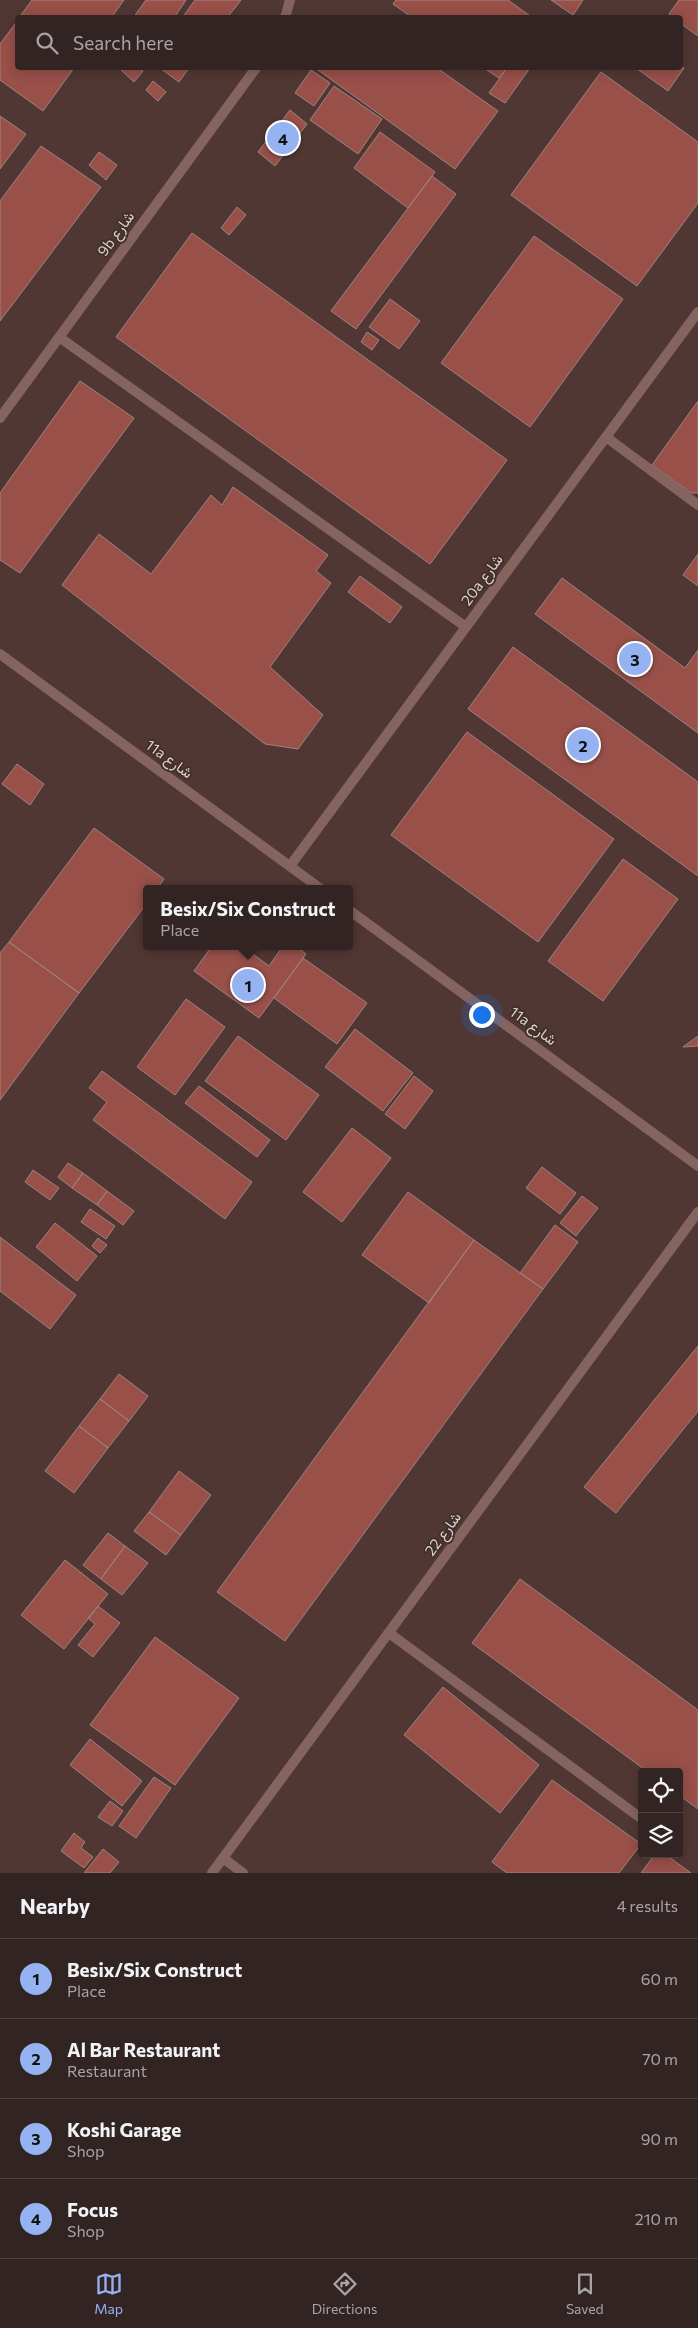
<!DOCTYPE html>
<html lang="en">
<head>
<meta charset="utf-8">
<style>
	body { margin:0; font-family:Commissioner,Vazirmatn,sans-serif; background:#3a2c2a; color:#f1f3f6 }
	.controls { position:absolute; right:15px; bottom:15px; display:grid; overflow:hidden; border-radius:5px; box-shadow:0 2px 12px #0003 }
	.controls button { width:45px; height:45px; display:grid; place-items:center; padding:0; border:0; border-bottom:1px solid #4d4140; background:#322422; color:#f1f3f6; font:25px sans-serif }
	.you { position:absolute; left:481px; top:1014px; width:18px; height:18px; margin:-12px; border:4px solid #fff; border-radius:50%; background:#1a73e8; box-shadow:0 0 0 8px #1a73e833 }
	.badge { display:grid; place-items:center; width:32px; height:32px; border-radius:50%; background:#95b2f1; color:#111; font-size:16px; font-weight:700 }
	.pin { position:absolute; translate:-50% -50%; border:2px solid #fff; box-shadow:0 1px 5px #0006 }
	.popup { position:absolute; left:143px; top:885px; width:210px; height:65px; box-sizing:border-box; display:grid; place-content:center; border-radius:5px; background:#322422; filter:drop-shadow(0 1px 4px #0005); font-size:16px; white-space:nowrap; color:#a8a4a5 }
	.popup b { font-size:19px; color:#f1f3f6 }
	.popup::after { content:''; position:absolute; left:50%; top:100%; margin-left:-10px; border:10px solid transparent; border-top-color:#322422 }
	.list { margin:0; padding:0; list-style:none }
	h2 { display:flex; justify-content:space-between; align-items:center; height:65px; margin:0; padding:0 20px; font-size:21px }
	h2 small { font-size:16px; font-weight:400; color:#a8a4a5 }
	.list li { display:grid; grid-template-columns:32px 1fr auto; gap:15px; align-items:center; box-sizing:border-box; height:80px; padding:0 20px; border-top:1px solid #4d4140 }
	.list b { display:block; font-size:19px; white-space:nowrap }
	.list p { margin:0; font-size:16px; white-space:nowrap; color:#a8a4a5 }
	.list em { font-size:16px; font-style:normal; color:#a8a4a5 }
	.icon { flex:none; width:28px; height:28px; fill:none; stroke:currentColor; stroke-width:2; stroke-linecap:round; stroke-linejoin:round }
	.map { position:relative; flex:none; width:698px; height:1873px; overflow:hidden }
	.search { position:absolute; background:#322422; box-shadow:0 2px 12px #0003; left:15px; right:15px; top:15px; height:55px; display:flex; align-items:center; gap:12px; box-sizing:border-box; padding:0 18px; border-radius:5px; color:#a8a4a5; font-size:19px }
	.sheet { height:385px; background:#322422 }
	nav { display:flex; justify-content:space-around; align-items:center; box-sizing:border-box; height:70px; border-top:1px solid #4d4140; background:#322422; font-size:14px; color:#a8a4a5 }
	nav a { display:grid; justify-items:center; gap:2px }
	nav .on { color:#95b2f1 }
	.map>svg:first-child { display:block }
</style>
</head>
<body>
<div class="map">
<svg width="698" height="1873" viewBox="0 0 698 1873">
	<rect width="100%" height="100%" fill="#43302d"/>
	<!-- built -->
	<path fill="#513734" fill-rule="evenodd" d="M0 0H698V1873H0ZM18 18H680V68H18ZM147 889H349V946H147ZM642 1772H679V1854H642Z"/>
	<!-- building -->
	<path fill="#985049" stroke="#9c8481" d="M32 0H124L111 18H19Z
		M146 0H186L174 18H133Z
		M195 0H241L227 18H182Z
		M396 0H508L533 18H413L393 4Z
		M551 0H583L573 15Z
		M679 0H698V36L680 23V18H673L669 14Z
		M18 20V68H74L43 111 0 80V44Z
		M680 65 684 68 668 91 636 68H680Z
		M123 68H139L143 71 134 82 121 70Z
		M160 68H189L179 82Z
		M319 68H437L498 111 455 169 318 70Z
		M484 68H507L499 78Z
		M507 68H530L505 103 489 93Z
		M311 70 330 83 314 106 295 93Z
		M601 72 698 142V203L637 286 511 195Z
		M153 81 166 92 158 101 146 90Z
		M334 86 382 119 358 154 310 120Z
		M290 110 307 124 275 166 258 152Z
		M0 116 26 134 0 169Z
		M380 132 435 172 408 208 354 168Z
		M41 146 101 187 0 321V201Z
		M99 152 117 165 106 180 89 165Z
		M432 176 456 194 356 329 331 311Z
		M237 207 246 215 229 235 221 228Z
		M192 233 507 460 430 564 116 337Z
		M534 236 623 299 530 427 441 363Z
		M390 299 420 321 399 349 369 327Z
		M367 332 379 340 372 350 361 342Z
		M80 381 134 418 20 573 0 560V493Z
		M698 401V493H691L652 465Z
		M233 487 328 555 316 571 331 583 270 667 323 715 298 749 265 744 62 585 99 534 151 574 211 495 222 505Z
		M698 554V586L683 575Z
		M360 576 402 607 390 623 348 592Z
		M562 578 685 668 698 650V733L535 614Z
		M513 647 698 782V876L468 709Z
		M467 732 614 839 538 942 391 835Z
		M17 764 44 784 30 805 2 784Z
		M94 828 164 879 157 889H147V903L79 993 9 942Z
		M623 859 678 899 603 1001 548 961Z
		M9 942 79 993 0 1100V953Z
		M212 946H242L269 966 283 946H296L306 954 259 1018 194 971Z
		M303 958 367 1003 337 1044 274 998Z
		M186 999 225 1027 175 1095 137 1067Z
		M355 1029 413 1073 383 1111 325 1067Z
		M238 1036 319 1095 286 1140 205 1081Z
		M698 1036V1046L683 1047Z
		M102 1071 252 1182 225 1219 93 1120 107 1102 89 1088Z
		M414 1076 433 1091 405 1129 385 1114Z
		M199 1086 270 1140 257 1157 185 1103Z
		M352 1128 391 1158 342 1222 303 1192Z
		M68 1163 83 1173 72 1188 58 1177Z
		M542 1167 576 1193 560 1214 526 1188Z
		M33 1170 59 1188 50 1200 25 1182Z
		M83 1173 107 1191 97 1205 72 1188Z
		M107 1191 134 1211 123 1225 97 1205Z
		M408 1192 474 1240 429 1303 362 1255Z
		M582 1196 598 1208 576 1236 560 1223Z
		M90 1209 115 1226 106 1239 81 1222Z
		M55 1223 97 1256 77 1281 36 1247Z
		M555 1225 578 1242 543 1289 520 1273Z
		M0 1237 76 1295 50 1329 0 1291Z
		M98 1238 107 1245 100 1253 92 1246Z
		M474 1240 543 1289 285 1641 217 1592Z
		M698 1346V1411L616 1513 584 1487Z
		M119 1374 148 1396 129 1421 100 1399Z
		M100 1399 129 1421 108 1448 79 1426Z
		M79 1426 108 1448 74 1493 45 1471Z
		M179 1471 211 1495 181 1535 149 1512Z
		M149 1512 181 1535 166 1555 134 1531Z
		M108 1533 125 1546 101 1579 83 1565Z
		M125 1546 148 1563 122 1595 101 1579Z
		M65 1560 108 1594 64 1649 21 1615Z
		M520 1579 698 1710V1809L679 1795V1772H648L472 1643Z
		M98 1606 120 1623 93 1657 78 1645 95 1624 88 1618Z
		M155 1637 239 1698 175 1785 90 1725Z
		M443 1687 539 1765 500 1813 404 1735Z
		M90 1739 142 1781 122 1806 70 1765Z
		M154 1777 171 1788 136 1838 119 1826Z
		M552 1780 641 1844 619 1873H507L492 1862Z
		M110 1801 123 1811 112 1826 98 1817Z
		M74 1833 85 1842 81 1848 93 1857 84 1868 61 1851Z
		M103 1849 119 1862 110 1873H84Z
		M655 1854H665L691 1873H641Z"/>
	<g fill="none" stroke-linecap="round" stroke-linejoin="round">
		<!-- lane -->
		<path stroke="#856460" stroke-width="10" d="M285 18 290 0
			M59 337 466 627
			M0 418 256 68
			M606 437 698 505
			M0 654 321 889
			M290 866 698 312
			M349 910 698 1166
			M389 1633 642 1819
			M223 1858 243 1873"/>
		<!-- street -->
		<path stroke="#856460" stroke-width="10" d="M212 1873 698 1212"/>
	</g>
	<g text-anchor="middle" stroke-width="4" stroke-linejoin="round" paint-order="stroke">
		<!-- street labels -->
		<g font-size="15" fill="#ded1cf" stroke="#43302d">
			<text transform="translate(116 234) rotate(-54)" y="5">9b شارع</text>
			<text transform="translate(482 580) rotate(-54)" y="5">20a شارع</text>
			<text transform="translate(169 759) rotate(36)" y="5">11a شارع</text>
			<text transform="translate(533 1026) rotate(36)" y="5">11a شارع</text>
			<text transform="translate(443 1534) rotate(-54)" y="5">شارع 22</text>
		</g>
	</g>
</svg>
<div class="controls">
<button><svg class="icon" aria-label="locate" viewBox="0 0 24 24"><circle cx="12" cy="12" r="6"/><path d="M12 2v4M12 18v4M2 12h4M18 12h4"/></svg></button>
<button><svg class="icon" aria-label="layers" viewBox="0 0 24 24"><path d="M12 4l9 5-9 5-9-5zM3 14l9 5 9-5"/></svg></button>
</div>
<div class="you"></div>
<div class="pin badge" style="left:248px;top:985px">1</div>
<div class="popup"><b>Besix/Six Construct</b>Place</div>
<div class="pin badge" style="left:583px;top:745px">2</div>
<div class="pin badge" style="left:635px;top:659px">3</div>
<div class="pin badge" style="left:283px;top:138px">4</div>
<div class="search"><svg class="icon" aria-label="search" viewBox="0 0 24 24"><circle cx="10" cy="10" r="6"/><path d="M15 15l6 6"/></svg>Search here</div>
</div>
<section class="sheet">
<h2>Nearby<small>4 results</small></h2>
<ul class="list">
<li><span class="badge">1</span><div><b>Besix/Six Construct</b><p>Place</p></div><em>60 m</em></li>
<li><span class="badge">2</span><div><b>Al Bar Restaurant</b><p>Restaurant</p></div><em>70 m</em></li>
<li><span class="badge">3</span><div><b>Koshi Garage</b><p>Shop</p></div><em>90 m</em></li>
<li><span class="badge">4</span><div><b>Focus</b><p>Shop</p></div><em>210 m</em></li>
</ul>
</section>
<nav>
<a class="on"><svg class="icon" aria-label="map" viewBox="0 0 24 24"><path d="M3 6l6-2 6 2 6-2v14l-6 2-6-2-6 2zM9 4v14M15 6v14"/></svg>Map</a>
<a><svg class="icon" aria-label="directions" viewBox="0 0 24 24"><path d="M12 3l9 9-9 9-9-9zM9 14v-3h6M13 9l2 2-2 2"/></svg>Directions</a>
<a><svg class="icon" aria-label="saved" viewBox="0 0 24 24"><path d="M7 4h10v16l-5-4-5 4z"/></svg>Saved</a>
</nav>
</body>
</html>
